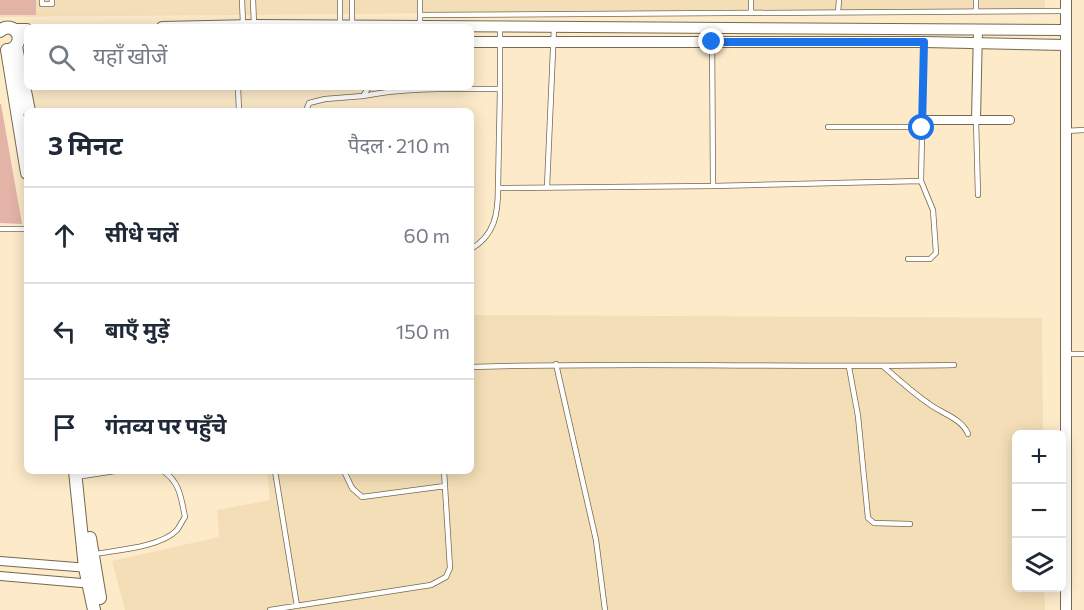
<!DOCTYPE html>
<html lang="hi">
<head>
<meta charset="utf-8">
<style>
	body { margin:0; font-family:Commissioner,"Noto Sans Devanagari",sans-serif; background:#f2f2f3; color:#1f2937 }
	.controls { position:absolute; right:18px; bottom:18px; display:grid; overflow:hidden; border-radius:9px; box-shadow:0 3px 15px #0003 }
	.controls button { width:54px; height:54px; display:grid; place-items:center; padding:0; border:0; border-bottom:2px solid #e0e1e3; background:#fff; color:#1f2937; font:30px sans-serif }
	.stop { position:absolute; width:18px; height:18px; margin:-14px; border:4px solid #1a73e8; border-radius:50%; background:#fff }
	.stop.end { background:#1a73e8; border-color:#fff; box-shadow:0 2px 6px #0008 }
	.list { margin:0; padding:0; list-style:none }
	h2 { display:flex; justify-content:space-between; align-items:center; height:78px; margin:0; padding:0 24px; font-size:26px }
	h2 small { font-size:20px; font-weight:400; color:#747a83 }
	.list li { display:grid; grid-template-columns:39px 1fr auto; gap:18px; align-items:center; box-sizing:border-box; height:96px; padding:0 24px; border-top:2px solid #e0e1e3 }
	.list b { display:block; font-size:22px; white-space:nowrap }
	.list em { font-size:20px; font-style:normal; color:#747a83 }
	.icon { flex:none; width:33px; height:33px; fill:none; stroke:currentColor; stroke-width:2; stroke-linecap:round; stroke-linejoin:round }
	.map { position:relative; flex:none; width:1084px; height:610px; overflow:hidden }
	.search { position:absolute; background:#fff; box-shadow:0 3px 15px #0003; left:24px; top:24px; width:450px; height:66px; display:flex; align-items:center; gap:15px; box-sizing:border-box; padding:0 21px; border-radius:9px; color:#747a83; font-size:22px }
	.panel { position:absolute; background:#fff; box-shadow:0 3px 15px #0003; left:24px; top:108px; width:450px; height:366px; border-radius:9px }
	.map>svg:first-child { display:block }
</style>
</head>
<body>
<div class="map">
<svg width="1084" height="610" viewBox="0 0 1084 610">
	<rect width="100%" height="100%" fill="#fceac9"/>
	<!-- built -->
	<path fill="#f3deb7" d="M0 0H1045V8L0 17Z
		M471 315 1042 318 1043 434H1016V588H1044L1045 610H125L112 561 219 537 217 510 270 500 267 471H471Z"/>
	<!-- green -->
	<path fill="#e4b3a7" d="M0 0H36V15H0Z
		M0 104H1L22 224 0 223Z"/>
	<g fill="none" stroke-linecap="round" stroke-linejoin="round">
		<defs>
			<path id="service" d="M42 0V4H52V0
				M242 0 243 24
				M253 0 254 24
				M352 0V24
				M751 0V13
				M976 11V0
				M838 12 839 0
				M420 15 1065 11
				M340 24V0
				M420 26V0
				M712 30 713 186
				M238 87 239 111
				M363 96C408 87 454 89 500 89V28
				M306 111 309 103 325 99 363 96 369 87
				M976 120 978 195
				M828 127H922
				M1066 131 1084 130
				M547 187 554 27
				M498 188 500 89
				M0 229H27
				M471 249C495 235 498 214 498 188L713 186 921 181
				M908 259H930L936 253 933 210 921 181 924 43
				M1067 354H1084
				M556 364 596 540 605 610
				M471 367C632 362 793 368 954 365
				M849 367 858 416 868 518 874 523 910 524
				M884 367C898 379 912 392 928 403 940 413 962 418 968 434
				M275 471 297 606
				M344 471 352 488 362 497 445 486
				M76 477 115 471
				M95 554C118 550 161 547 177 530 180 526 182 521 185 517 181 498 180 482 163 471
				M270 610 431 585 446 577 450 568 444 471"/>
			<path id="minor" d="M923 120H1010
				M976 120 978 29
				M0 561 89 568
				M0 576 93 584"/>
			<path id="tertiary" d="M1066 0V610
				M162 27 254 25 1065 30
				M14 29H27
				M471 42H924L1065 45"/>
			<path id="secondary" d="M0 31C6 25 14 27 18 34 20 41 17 48 9 50
				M16 47 29 111
				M7 50 27 173
				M75 471 85 568 94 610
				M90 538 100 598"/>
		</defs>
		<!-- service casing -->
		<use href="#service" stroke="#78694c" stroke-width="6"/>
		<!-- minor casing -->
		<use href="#minor" stroke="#78694c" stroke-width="10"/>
		<!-- tertiary casing -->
		<use href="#tertiary" stroke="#78694c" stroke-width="12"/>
		<!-- secondary casing -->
		<use href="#secondary" stroke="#78694c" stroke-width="14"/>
		<!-- service -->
		<use href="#service" stroke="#fff" stroke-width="4.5"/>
		<!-- minor -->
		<use href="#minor" stroke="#fff" stroke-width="8"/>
		<!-- tertiary -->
		<use href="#tertiary" stroke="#fff" stroke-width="10"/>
		<!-- secondary -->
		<use href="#secondary" stroke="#fff" stroke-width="12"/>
	</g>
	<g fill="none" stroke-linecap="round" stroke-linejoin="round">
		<!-- route -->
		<path stroke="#1a73e8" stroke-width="8" d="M712 42H924L922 128"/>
	</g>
</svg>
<div class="controls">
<button>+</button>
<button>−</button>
<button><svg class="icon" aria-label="layers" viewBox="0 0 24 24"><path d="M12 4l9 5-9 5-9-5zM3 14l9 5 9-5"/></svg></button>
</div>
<div class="stop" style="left:922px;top:128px"></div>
<div class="stop end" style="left:712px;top:42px"></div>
<div class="search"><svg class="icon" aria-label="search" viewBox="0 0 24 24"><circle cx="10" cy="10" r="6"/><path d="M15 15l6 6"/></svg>यहाँ खोजें</div>
<section class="panel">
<h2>3 मिनट<small>पैदल · 210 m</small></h2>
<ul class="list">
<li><svg class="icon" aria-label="ahead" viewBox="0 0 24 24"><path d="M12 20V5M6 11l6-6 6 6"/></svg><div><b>सीधे चलें</b></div><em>60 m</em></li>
<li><svg class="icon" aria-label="left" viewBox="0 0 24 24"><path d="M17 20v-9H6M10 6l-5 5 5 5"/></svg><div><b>बाएँ मुड़ें</b></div><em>150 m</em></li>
<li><svg class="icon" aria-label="arrive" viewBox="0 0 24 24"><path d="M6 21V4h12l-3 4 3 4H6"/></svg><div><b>गंतव्य पर पहुँचे</b></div></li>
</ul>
</section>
</div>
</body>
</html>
